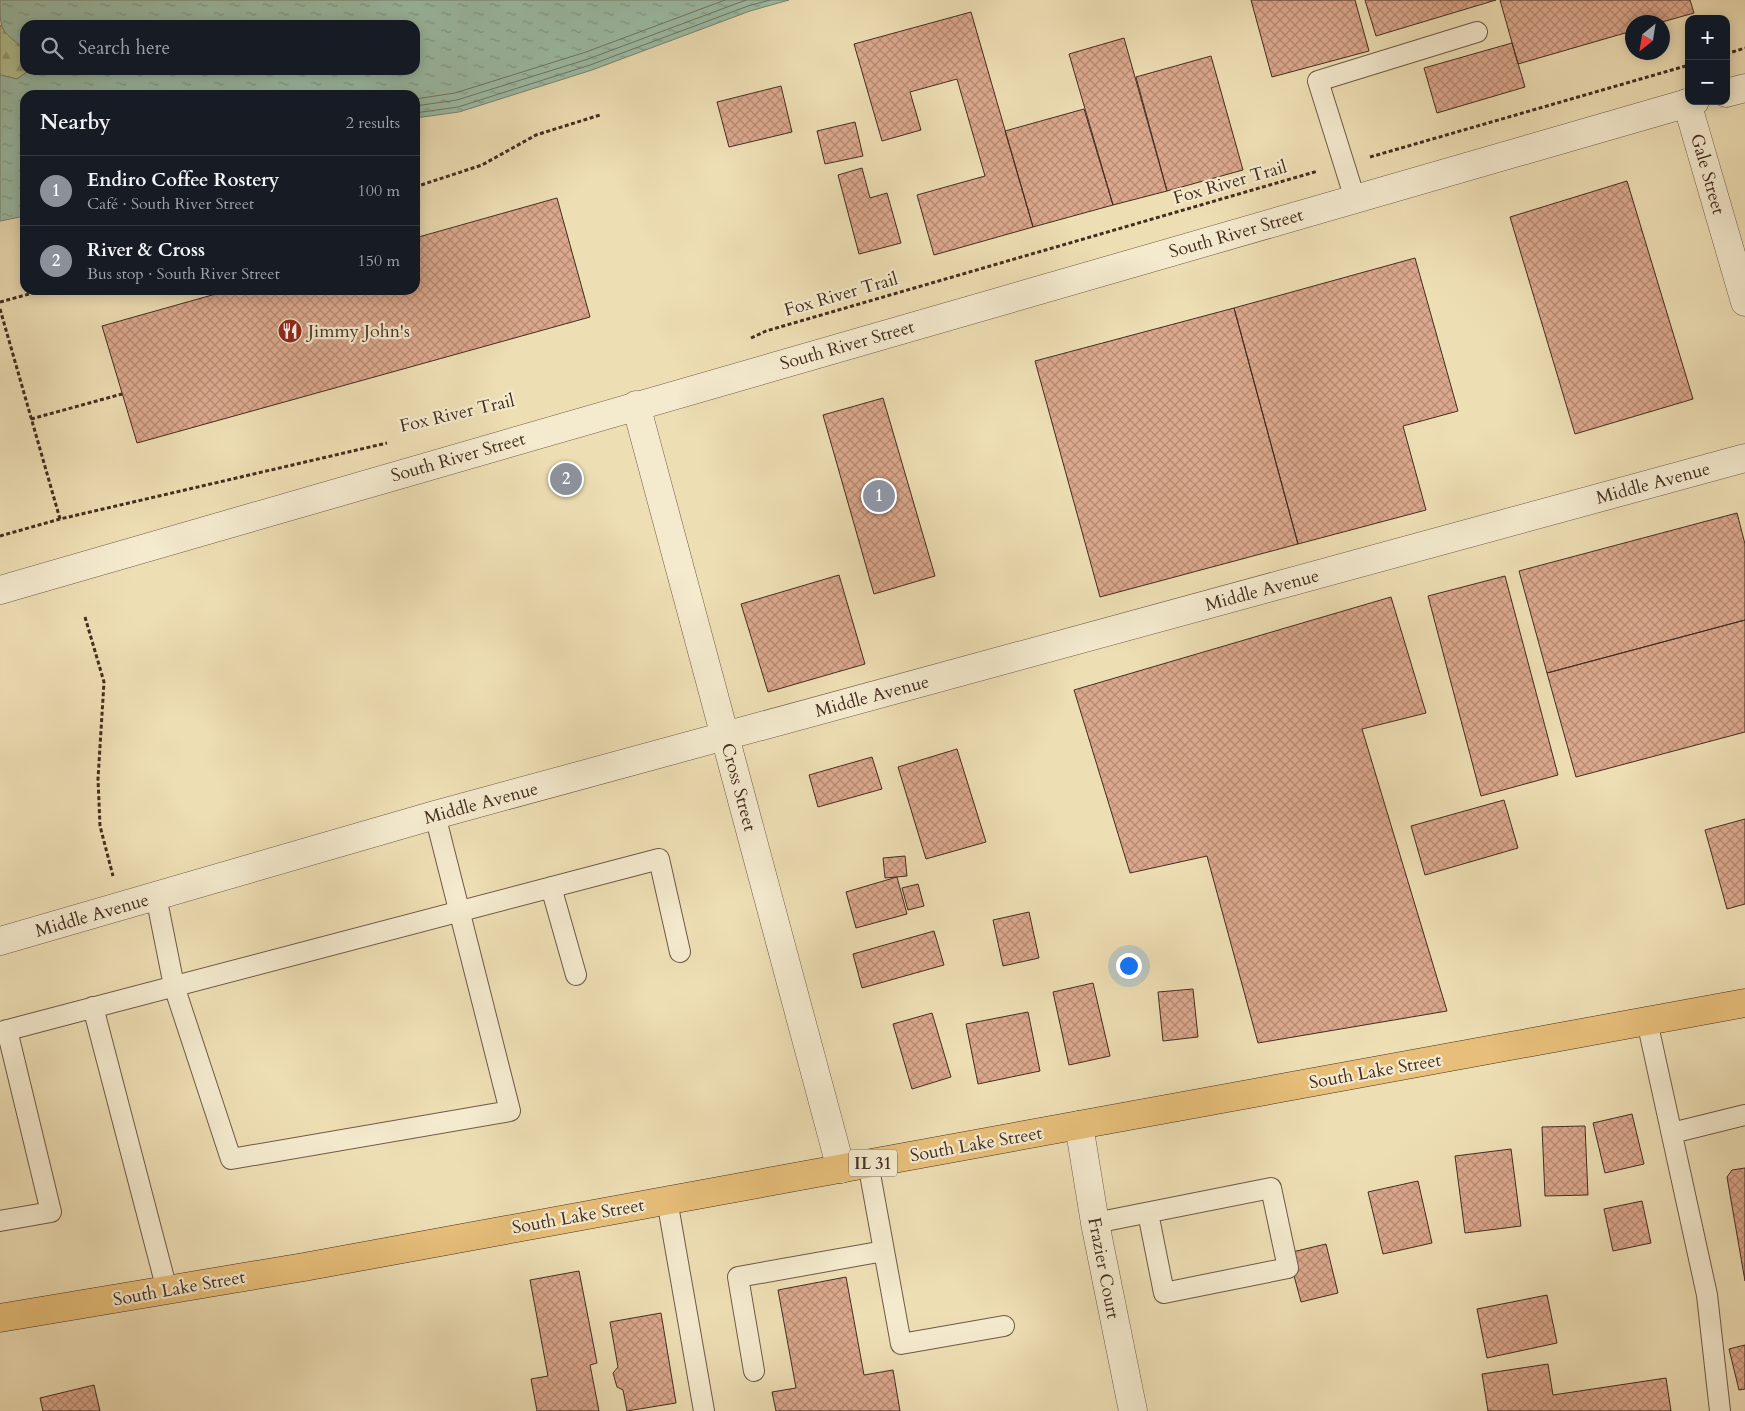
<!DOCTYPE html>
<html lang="en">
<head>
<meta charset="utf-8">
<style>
	body { margin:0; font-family:Cardo,serif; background:#20242c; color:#f1f3f6 }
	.controls { position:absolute; right:15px; top:15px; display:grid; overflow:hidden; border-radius:10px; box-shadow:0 2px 12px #0003 }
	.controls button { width:45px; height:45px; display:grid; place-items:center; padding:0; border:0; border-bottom:1px solid #363941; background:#171b24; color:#f1f3f6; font:25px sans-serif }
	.compass { position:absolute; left:1625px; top:15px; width:45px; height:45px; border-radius:50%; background:#171b24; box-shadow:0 2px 12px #0003; rotate:210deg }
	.you { position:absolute; left:1128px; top:965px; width:18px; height:18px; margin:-12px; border:4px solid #fff; border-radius:50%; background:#1a73e8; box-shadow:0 0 0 8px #1a73e833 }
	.badge { display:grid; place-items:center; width:32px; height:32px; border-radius:50%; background:#8c9099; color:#fff; font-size:16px; font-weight:700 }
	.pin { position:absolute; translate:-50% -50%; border:2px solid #fff; box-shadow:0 1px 5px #0006 }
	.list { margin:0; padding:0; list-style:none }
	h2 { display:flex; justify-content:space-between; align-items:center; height:65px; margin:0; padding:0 20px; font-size:21px }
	h2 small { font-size:16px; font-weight:400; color:#9ea1a6 }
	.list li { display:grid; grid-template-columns:32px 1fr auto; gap:15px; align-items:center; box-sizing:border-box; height:70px; padding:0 20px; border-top:1px solid #363941 }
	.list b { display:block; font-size:19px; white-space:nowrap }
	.list p { margin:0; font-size:16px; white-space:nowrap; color:#9ea1a6 }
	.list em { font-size:16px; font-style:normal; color:#9ea1a6 }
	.icon { flex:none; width:28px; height:28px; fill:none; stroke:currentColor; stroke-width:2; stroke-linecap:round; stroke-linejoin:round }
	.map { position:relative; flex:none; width:1745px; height:1411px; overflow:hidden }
	.search { position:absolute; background:#171b24; box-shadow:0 2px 12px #0003; left:20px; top:20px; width:400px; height:55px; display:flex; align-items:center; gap:12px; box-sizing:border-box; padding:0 18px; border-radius:15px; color:#9ea1a6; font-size:19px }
	.panel { position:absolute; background:#171b24; box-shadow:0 2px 12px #0003; left:20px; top:90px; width:400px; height:205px; border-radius:15px }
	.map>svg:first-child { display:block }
</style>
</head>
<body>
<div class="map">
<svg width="1745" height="1411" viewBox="0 0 1745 1411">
	<defs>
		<pattern id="forest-firs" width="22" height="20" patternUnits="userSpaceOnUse" patternTransform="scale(1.25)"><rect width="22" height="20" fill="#b3c292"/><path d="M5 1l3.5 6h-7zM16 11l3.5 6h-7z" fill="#939e77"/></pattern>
		<pattern id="water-ripples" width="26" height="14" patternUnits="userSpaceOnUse" patternTransform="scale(1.25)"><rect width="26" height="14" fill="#9bbda7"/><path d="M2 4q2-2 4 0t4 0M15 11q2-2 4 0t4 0" fill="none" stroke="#809a88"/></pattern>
		<pattern id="building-cross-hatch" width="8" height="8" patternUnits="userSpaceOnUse" patternTransform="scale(1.25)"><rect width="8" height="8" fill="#dca88d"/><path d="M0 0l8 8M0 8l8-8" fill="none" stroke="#b48973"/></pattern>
	</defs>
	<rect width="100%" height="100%" fill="#eedeb4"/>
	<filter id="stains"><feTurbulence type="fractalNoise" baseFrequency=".004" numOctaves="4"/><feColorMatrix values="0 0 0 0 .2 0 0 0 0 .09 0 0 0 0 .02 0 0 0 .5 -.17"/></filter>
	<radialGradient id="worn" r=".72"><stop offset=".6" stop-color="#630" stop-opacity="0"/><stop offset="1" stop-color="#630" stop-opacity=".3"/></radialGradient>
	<!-- forest -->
	<path fill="url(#forest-firs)" stroke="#7c7859" d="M0 25 11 38 25 49V70H30L17 79 0 75Z"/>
	<!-- water -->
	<path fill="url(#water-ripples)" stroke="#788371" d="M0 0H789L750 11 592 70 459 112 415 118V95H25V216L0 221V75L17 79 30 70H415V25H25V49C0 30 0 31 0 0Z"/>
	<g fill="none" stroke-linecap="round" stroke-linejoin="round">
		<!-- shore -->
		<path stroke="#707564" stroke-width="1" d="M415 99 455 93 586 52 725 0
			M415 106 457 100 588 59 746 0
			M415 113 458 107 590 65 748 6 770 0"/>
	</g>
	<!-- building -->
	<path fill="url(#building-cross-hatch)" stroke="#442d20" d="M1251 0H1355L1369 51 1272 77Z
		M1365 0H1496L1376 36Z
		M1500 0H1690L1694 13 1662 22H1632V31L1518 64Z
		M971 12 1033 227 934 255 917 195 985 176 957 79 910 92 921 130 882 141 854 44Z
		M1124 38 1167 191 1113 205 1069 54Z
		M1512 43 1525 87 1437 113 1424 68Z
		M1211 56 1243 170 1167 191 1136 77Z
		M781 86 792 132 729 147 717 102Z
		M1084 109 1113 205 1033 227 1005 131Z
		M855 122 863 156 825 164 817 131Z
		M862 168 870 198 887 193 901 243 859 254 838 175Z
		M1627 181 1693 399 1575 434 1510 217Z
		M557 198 590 317 137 443 102 326 230 290H415V238Z
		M1415 258 1458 411 1403 426 1426 510 1298 544 1234 308Z
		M1234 308 1298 544 1100 597 1035 361Z
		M883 398 935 576 874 594 823 415Z
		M1737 513 1745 544V620L1547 673 1519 571Z
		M839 575 865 664 768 692 741 604Z
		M1505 576 1558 775 1481 796 1428 596Z
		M1391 597 1426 713 1362 729 1447 1011 1258 1043 1207 856 1130 873 1074 690Z
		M1745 620V732L1576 777 1547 673Z
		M957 749 986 842 926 859 898 767Z
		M872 757 882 789 818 807 809 775Z
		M1504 800 1518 848 1425 875 1411 826Z
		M1745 819V904L1727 909 1705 830Z
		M905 856 907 876 885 878 883 858Z
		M897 877 907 914 856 928 846 892Z
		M918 884 924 906 908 910 902 888Z
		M1029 912 1039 958 1003 966 993 920Z
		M934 931 944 965 862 988 853 954Z
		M1093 983 1110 1056 1069 1065 1053 992Z
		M1193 989 1198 1037 1163 1041 1158 992Z
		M1028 1012 1040 1071 978 1084 966 1024Z
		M932 1013 951 1077 912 1089 893 1024Z
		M1632 1114 1644 1164 1605 1173 1593 1123Z
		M1585 1126 1588 1195 1545 1196 1542 1127Z
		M1511 1149 1521 1226 1465 1233 1455 1156Z
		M1745 1168V1281L1727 1177 1732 1170Z
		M1418 1181 1432 1243 1383 1254 1368 1192Z
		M1642 1201 1651 1243 1613 1251 1604 1209Z
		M1326 1244 1338 1293 1301 1302 1288 1253Z
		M579 1271 597 1363 590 1365 599 1411H537L531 1379 548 1376 530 1280Z
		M846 1277 864 1375 893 1370 900 1411H776L772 1392 796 1388 778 1290Z
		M1547 1295 1557 1343 1487 1358 1477 1309Z
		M661 1313 676 1403 627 1411 623 1390 617 1387 613 1373 618 1367 610 1322Z
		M1745 1345V1389L1739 1390 1729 1349Z
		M1548 1364 1553 1395 1666 1378 1671 1411H1488L1482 1374Z
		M94 1385 100 1411H43L40 1398Z"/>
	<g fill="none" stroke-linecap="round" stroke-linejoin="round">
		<defs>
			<path id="service" d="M1355 199 1318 81 1477 32
				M551 887 576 975
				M156 896 174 986 231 1159 510 1111 435 815
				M93 1007 167 1290
				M1647 1021 1707 1295 1720 1411
				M0 1032 659 859 680 952
				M1672 1133 1745 1115
				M868 1163 901 1344 1004 1326
				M667 1200 704 1411
				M0 1221 51 1212 7 1030
				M1095 1223 1271 1188 1288 1268 1164 1293 1148 1213
				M754 1371 738 1277 884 1251"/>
			<path id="minor" d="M1687 103 1745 302
				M636 405 841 1169
				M0 941 435 815 1745 458
				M1079 1125 1095 1223 1133 1411"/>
			<path id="tertiary" d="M1726 93 1745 88
				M0 590 1695 101"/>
			<path id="primary" d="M0 1318 304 1267 1745 1003"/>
		</defs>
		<!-- service casing -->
		<use href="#service" stroke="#6e5945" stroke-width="22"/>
		<!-- minor casing -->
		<use href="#minor" stroke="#6e5945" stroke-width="29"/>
		<!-- tertiary casing -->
		<use href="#tertiary" stroke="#6e5945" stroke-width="29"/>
		<!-- primary casing -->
		<use href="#primary" stroke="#442d20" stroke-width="29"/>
		<!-- path -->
		<path stroke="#442d20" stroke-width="3" stroke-dasharray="4 2.5" stroke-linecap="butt" d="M1726 54 1745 48
			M1370 157 1689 65
			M415 187 482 165 536 135 600 115
			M0 302 44 290
			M0 309 60 519
			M751 338 766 331 1318 171
			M31 419 122 394
			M0 536 60 519 387 443
			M85 617 104 682 98 779 100 826 113 876"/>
		<!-- service -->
		<use href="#service" stroke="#f4eace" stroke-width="20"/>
		<!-- minor -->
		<use href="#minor" stroke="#f4eace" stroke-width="28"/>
		<!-- tertiary -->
		<use href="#tertiary" stroke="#f4eace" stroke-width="28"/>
		<!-- primary -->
		<use href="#primary" stroke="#e7bf7a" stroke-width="28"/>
	</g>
	<!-- icons -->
	<defs>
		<symbol id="restaurant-disc" viewBox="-11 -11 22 22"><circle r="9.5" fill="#8f2418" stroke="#f4eace"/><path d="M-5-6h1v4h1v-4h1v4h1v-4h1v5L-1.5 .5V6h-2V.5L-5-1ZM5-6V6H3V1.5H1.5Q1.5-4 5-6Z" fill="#fff"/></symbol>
	</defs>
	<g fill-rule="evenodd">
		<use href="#restaurant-disc" x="276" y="317" width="28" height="28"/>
	</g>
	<g text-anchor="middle" stroke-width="4.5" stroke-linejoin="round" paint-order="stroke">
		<!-- shield labels -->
		<rect fill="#f4eace" stroke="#796654" stroke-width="1" x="849" y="1149.5" width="48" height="27" rx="4"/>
		<g font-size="16" font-weight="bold" fill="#442d20">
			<text x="873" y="1169">IL 31</text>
		</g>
		<!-- street labels -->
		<g font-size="18" fill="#442d20" stroke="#f4eace">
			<text transform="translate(1708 174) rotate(74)" y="6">Gale Street</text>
			<text transform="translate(1230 182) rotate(-16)" y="6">Fox River Trail</text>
			<text transform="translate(1236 233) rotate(-16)" y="6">South River Street</text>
			<text transform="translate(841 294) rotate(-16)" y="6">Fox River Trail</text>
			<text transform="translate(847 345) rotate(-16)" y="6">South River Street</text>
			<text transform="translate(457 413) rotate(-13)" y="6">Fox River Trail</text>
			<text transform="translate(458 457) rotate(-16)" y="6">South River Street</text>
			<text transform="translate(1653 483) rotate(-15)" y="6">Middle Avenue</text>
			<text transform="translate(1262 590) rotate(-15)" y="6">Middle Avenue</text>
			<text transform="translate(872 696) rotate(-15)" y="6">Middle Avenue</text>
			<text transform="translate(739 787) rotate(75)" y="6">Cross Street</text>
			<text transform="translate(481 803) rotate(-15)" y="6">Middle Avenue</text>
			<text transform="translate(92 915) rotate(-16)" y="6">Middle Avenue</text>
			<text transform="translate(1375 1071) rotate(-10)" y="6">South Lake Street</text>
			<text transform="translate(976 1144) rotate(-10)" y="6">South Lake Street</text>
			<text transform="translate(578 1216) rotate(-10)" y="6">South Lake Street</text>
			<text transform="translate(1104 1268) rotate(79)" y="6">Frazier Court</text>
			<text transform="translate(179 1288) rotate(-10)" y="6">South Lake Street</text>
		</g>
		<!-- poi labels -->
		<g font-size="18" fill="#442d20" stroke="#f4eace" text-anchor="start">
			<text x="308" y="337">Jimmy John's</text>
		</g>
	</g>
	<rect width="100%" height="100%" filter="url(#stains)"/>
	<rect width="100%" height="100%" fill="url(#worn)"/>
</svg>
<div class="controls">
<button>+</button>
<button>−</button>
</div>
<svg class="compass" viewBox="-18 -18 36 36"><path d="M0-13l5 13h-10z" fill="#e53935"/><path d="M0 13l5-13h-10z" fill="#9ea1a6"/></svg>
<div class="you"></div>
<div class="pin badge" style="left:879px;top:496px">1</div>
<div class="pin badge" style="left:566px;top:479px">2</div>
<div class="search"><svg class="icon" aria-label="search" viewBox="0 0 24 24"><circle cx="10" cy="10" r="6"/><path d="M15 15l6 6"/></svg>Search here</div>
<section class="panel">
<h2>Nearby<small>2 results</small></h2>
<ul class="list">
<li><span class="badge">1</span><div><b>Endiro Coffee Rostery</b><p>Café · South River Street</p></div><em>100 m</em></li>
<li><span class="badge">2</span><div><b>River &amp; Cross</b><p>Bus stop · South River Street</p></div><em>150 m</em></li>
</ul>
</section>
</div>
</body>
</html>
